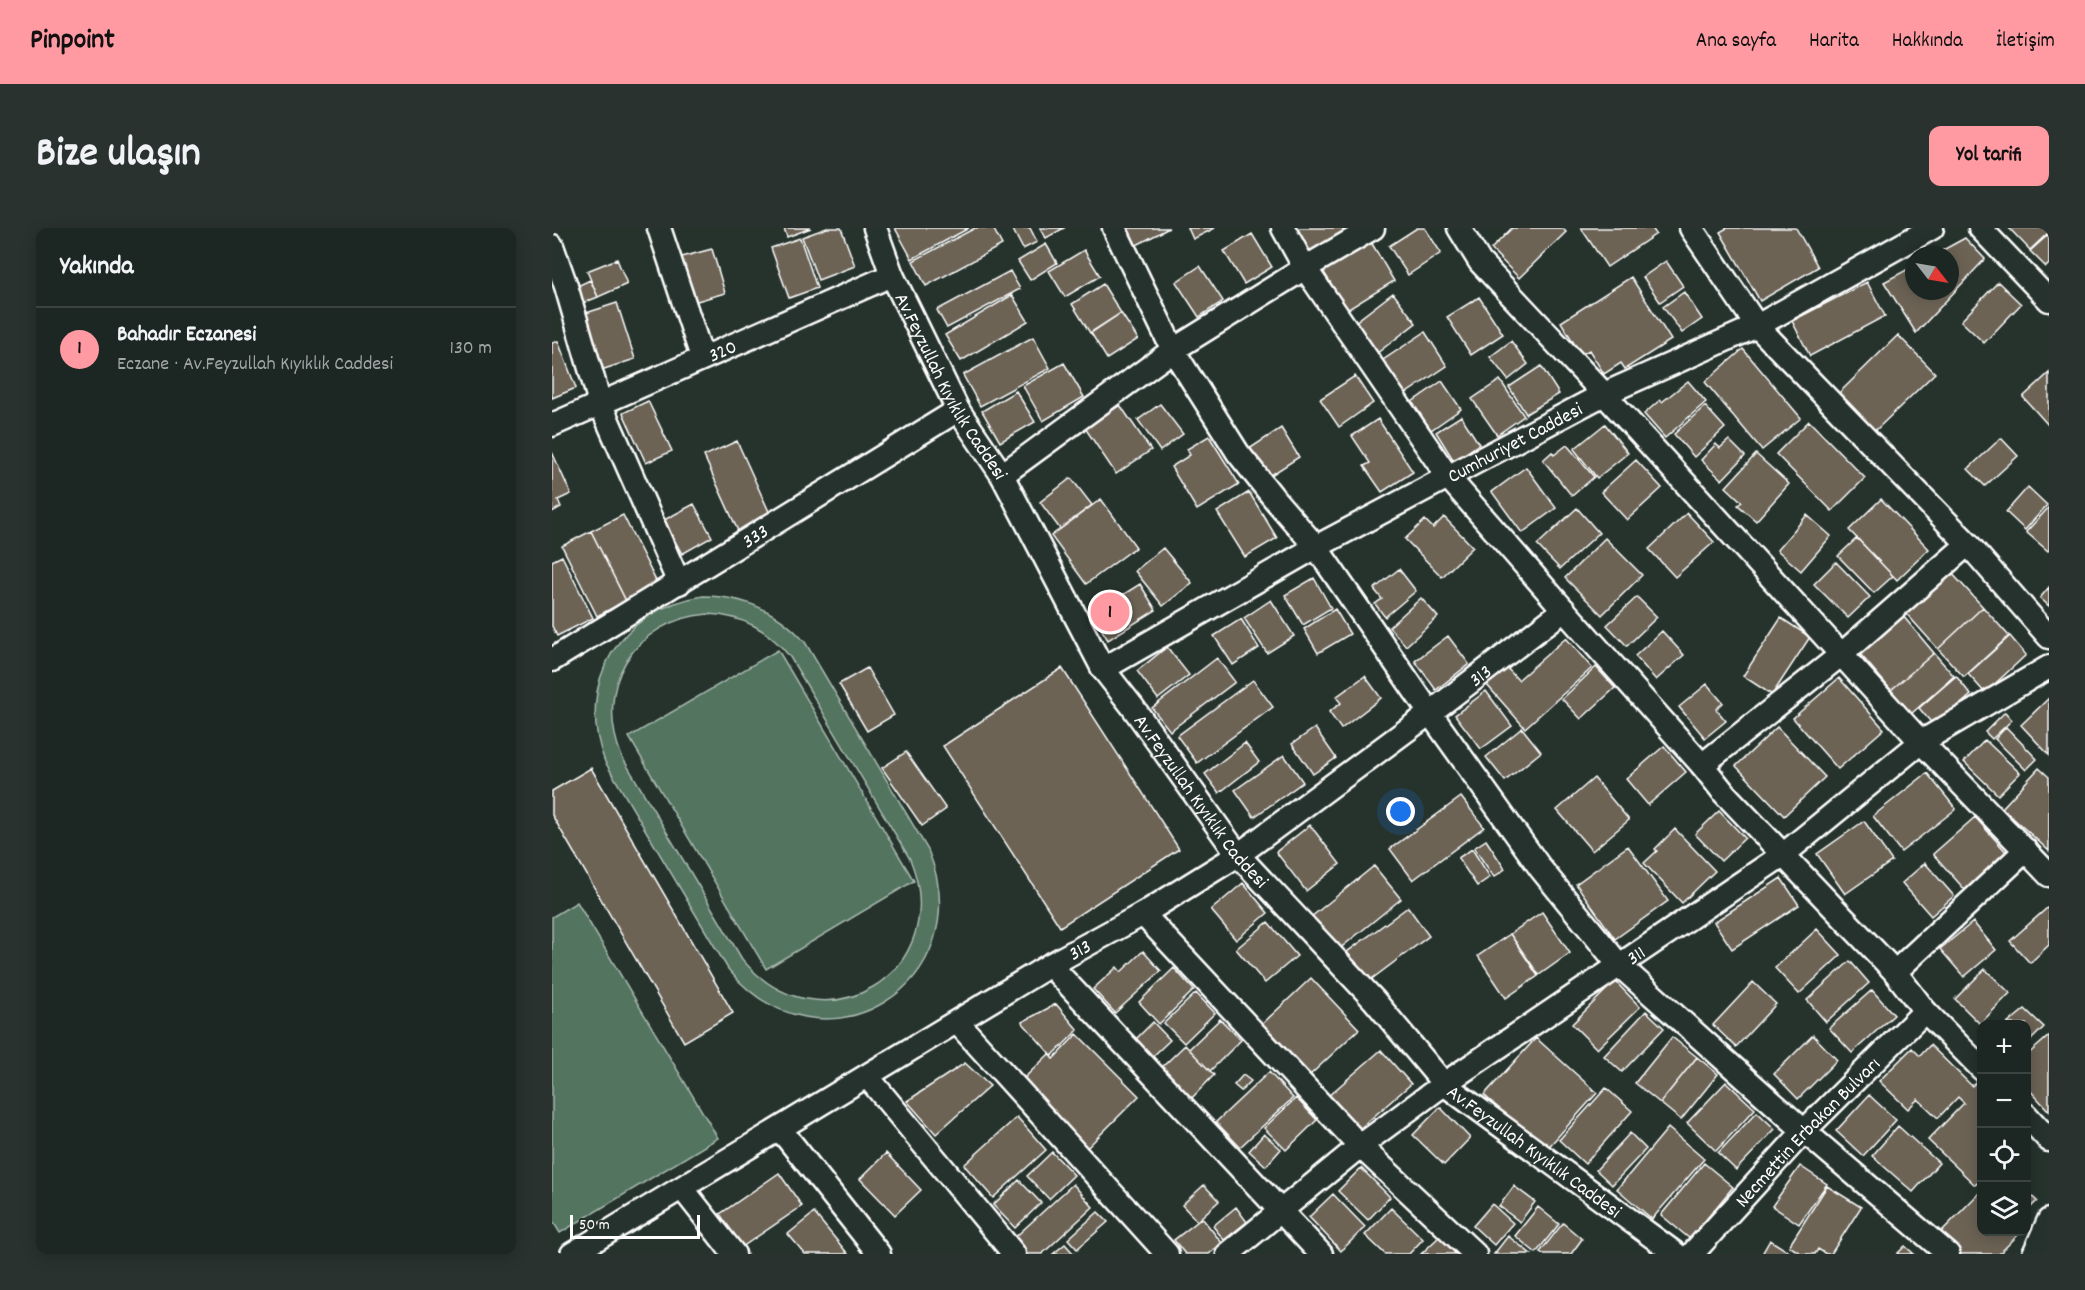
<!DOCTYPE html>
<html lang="tr">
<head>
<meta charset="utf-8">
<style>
	body { margin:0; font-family:Dekko,sans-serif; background:#29322f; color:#f1f3f6 }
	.controls { position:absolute; right:18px; bottom:18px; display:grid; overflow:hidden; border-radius:12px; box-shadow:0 3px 15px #0003 }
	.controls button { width:54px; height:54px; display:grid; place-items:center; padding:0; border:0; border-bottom:2px solid #3a4340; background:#1c2622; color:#f1f3f6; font:30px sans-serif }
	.compass { position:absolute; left:1353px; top:18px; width:54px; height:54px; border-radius:50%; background:#1c2622; box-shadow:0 3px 15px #0003; rotate:121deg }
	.scale { position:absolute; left:18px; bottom:15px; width:130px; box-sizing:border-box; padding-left:6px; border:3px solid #fff; border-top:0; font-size:16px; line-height:21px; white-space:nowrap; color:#fff; -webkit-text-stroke:4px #26332d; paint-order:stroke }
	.you { position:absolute; left:849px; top:584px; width:21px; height:21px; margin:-15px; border:4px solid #fff; border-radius:50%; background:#1a73e8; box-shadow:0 0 0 9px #1a73e833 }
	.badge { display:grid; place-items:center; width:39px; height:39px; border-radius:50%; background:#ff9aa2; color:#111; font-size:20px; font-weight:700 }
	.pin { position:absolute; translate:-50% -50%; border:3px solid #fff; box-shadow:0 2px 6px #0006 }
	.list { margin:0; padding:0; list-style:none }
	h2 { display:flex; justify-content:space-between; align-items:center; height:78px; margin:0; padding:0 24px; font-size:26px }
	h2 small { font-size:20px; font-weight:400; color:#a0a5a5 }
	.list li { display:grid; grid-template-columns:39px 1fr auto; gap:18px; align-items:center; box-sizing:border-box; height:84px; padding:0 24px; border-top:2px solid #3a4340 }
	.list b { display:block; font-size:22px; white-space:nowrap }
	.list p { margin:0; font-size:20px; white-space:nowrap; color:#a0a5a5 }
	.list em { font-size:20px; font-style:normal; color:#a0a5a5 }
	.icon { flex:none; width:33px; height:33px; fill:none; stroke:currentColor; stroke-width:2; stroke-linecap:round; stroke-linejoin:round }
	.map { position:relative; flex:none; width:1497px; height:1026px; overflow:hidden; border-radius:12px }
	header { display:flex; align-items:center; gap:36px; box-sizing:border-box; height:84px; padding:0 30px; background:#ff9aa2; color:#111 }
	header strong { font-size:28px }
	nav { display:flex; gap:33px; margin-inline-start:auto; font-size:21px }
	.intro { display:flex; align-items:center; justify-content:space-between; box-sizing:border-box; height:144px; padding:0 36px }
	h1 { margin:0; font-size:42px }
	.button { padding:15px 27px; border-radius:12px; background:#ff9aa2; color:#111; font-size:21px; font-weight:700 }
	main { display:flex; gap:36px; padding:0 36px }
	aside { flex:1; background:#1c2622; border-radius:12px; box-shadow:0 3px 15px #0003 }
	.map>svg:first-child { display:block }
</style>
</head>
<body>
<header>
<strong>Pinpoint</strong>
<nav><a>Ana sayfa</a><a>Harita</a><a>Hakkında</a><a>İletişim</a></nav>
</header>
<div class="intro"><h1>Bize ulaşın</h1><a class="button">Yol tarifi</a></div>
<main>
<aside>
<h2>Yakında<small></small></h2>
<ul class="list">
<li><span class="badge">1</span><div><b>Bahadır Eczanesi</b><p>Eczane · Av.Feyzullah Kıyıklık Caddesi</p></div><em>130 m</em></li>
</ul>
</aside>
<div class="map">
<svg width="1497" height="1026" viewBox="0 0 1497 1026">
	<rect width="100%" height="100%" fill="#26332d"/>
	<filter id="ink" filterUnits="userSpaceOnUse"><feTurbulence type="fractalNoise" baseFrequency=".0167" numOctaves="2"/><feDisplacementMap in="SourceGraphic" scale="12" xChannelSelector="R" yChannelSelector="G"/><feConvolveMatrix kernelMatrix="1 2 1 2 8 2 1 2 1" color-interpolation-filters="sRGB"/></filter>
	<g filter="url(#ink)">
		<!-- green -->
		<path fill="#537560" stroke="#a9bab0" stroke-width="1.5" fill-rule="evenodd" d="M151 368C193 368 226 383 253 414L376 622C432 756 269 855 176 741L53 534C22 454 68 381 151 368ZM156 386C191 388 216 401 238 429L358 631C404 744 269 826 190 731L70 529C41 459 81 392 156 386Z
			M226 422 362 653 214 741 77 509Z
			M25 674 166 910 8 1005 0 992V689Z"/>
		<!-- building -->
		<path fill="#6c6355" stroke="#fff" stroke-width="1.5" d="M232 0H259L235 9Z
			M275 0H289L303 38 266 52 250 9Z
			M343 0H417L360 31Z
			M423 0H441L450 17 374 58 361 33Z
			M460 0H478L485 14 471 21Z
			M488 0H512L494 10Z
			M571 0H617L581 19Z
			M636 0H663L641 11Z
			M747 0H790L793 5 759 31 740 6Z
			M865 0H873L889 25 856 47 837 18Z
			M960 0H1010L1014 4 967 50 939 21Z
			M1029 0H1100L1104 6 1055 39Z
			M1175 0H1244L1266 39 1208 73 1168 4Z
			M1457 0H1497V4L1478 22Z
			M700 6 720 39 692 56 672 23Z
			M1497 6V36L1494 39 1478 23Z
			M248 10 265 60 237 70 219 20Z
			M1413 10 1433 31 1364 105 1332 54 1362 38V63H1398V27H1382Z
			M819 14 842 53 795 82 771 43Z
			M494 16 505 35 478 52 466 33Z
			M160 21 173 65 138 75 126 30Z
			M532 22 548 48 513 69 497 43Z
			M65 31 75 56 46 69 35 43Z
			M1114 33 1131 58 1108 74 1091 49Z
			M648 38 671 73 647 89 624 54Z
			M458 43 468 61 395 100 385 82Z
			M1079 49 1119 112 1073 141 1069 135 1052 146 1037 122 1029 127 1009 94Z
			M38 52 46 69 26 77 19 61Z
			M1315 54 1333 88 1258 128 1240 93Z
			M1446 54 1469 76 1432 115 1409 93Z
			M551 56 569 85 538 105 520 76Z
			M1132 64 1150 91 1130 105 1111 79Z
			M841 65 864 95 824 126 802 95Z
			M460 67 476 93 409 133 393 107Z
			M927 69 951 106 919 127 895 89Z
			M65 75 83 131 49 142 31 86Z
			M569 85 586 111 555 131 539 105Z
			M873 104 895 138 850 168 828 134Z
			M1346 107 1383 145 1323 203 1287 165Z
			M481 109 498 140 428 178 411 147Z
			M6 113 24 160 0 170V115Z
			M959 113 976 136 956 152 938 129Z
			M1191 121 1249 190 1210 222 1153 154Z
			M512 135 532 169 491 193 471 158Z
			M989 138 1007 166 974 186 957 159Z
			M1497 145V198L1471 169Z
			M803 148 821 175 787 199 768 171Z
			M948 152 972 188 945 207 920 171Z
			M890 153 909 181 879 202 860 174Z
			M1136 153 1154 174 1113 210 1092 186 1108 172 1110 174Z
			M464 163 483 194 448 214 430 183Z
			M96 173 120 223 94 235 71 185Z
			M608 176 631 206 608 223 586 192Z
			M568 177 599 222 564 246 533 200Z
			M1153 178 1173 200 1142 229 1122 206Z
			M909 188 927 216 902 233 884 204Z
			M826 191 861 244 830 264 812 238 818 235 800 208Z
			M1257 193 1313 250 1280 283 1224 226Z
			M1053 196 1076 225 1045 250 1022 221Z
			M729 200 747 229 713 251 694 223Z
			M657 208 687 256 645 282 619 239 638 227 635 221Z
			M1449 210 1466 228 1433 258 1416 241Z
			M1177 212 1193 228 1170 252 1149 232 1164 216 1168 220Z
			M185 213 219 288 186 303 152 228Z
			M1015 217 1042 249 1020 268 991 232 1000 224 1002 227Z
			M0 224 19 266 6 272 9 279 0 284Z
			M1204 226 1237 256 1204 293 1186 277 1190 274 1174 259Z
			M1084 232 1110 260 1075 292 1049 264Z
			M974 239 1004 280 970 305 940 264Z
			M519 250 540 277 508 301 488 274Z
			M1476 259 1495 277 1473 302 1454 284Z
			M697 264 725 310 693 329 665 284Z
			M549 271 584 319 534 356 499 308Z
			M1329 271 1377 321 1345 352 1297 302Z
			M142 276 160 309 130 326 112 292Z
			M1497 279V322L1496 323 1474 304Z
			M1025 280 1047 305 1008 341 985 317Z
			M1135 285 1162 314 1123 349 1097 321Z
			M71 287 106 357 74 373 39 303Z
			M1255 287 1279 308 1249 343 1225 322Z
			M892 289 921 319 890 349 853 311 873 292 881 300Z
			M39 303 74 373 45 388 10 318Z
			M1053 310 1090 347 1050 387 1013 350Z
			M1305 310 1341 348 1322 365 1286 328Z
			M611 320 640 355 611 378 583 343Z
			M10 328 41 390 5 408 0 398V333Z
			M1284 334 1318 369 1296 390 1262 356Z
			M847 341 864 363 833 389 823 376 830 371 822 361Z
			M1397 342 1431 379 1386 421 1352 383Z
			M762 350 779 380 751 397 733 367Z
			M588 356 604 382 556 412 540 386Z
			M1497 359V378L1488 370Z
			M1085 369 1105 389 1075 418 1055 397Z
			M869 370 886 389 854 418 837 399Z
			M719 372 742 408 715 425 692 390Z
			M1431 379 1457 408 1412 449 1386 421Z
			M783 381 798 406 766 425 752 401Z
			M1351 388 1382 425 1339 462 1308 426Z
			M1229 390 1258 409 1220 467 1191 448Z
			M689 391 707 420 681 437 662 408Z
			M1110 403 1132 427 1104 452 1083 428Z
			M896 408 917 436 884 462 863 433Z
			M1458 408 1474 427 1433 465 1416 446Z
			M1014 410 1040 440 973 500 935 457 955 440 966 452Z
			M615 419 637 447 606 471 585 443Z
			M1382 425 1402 448 1359 486 1339 462Z
			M665 430 683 454 618 503 600 480Z
			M1044 439 1063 460 1029 491 1010 471Z
			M315 440 342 487 315 503 287 456Z
			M510 440 627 621 508 699 391 518Z
			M813 448 829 470 789 501 777 484 789 475 784 469Z
			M1404 448 1419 467 1383 499 1367 480Z
			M1287 450 1332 501 1286 541 1241 490Z
			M701 452 721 479 645 535 625 508Z
			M1155 456 1171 475 1164 481 1174 493 1153 510 1127 479Z
			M934 463 960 498 929 521 903 487Z
			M1497 470V527L1469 497Z
			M1453 484 1460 492 1440 511 1433 504Z
			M1225 499 1273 549 1232 588 1184 538Z
			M1454 499 1485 531 1474 542 1443 511Z
			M763 500 784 530 761 546 740 516Z
			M970 500 989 524 953 553 934 529Z
			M1433 512 1468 545 1446 567 1412 534Z
			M693 515 707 534 667 565 653 546Z
			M1112 518 1134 544 1096 577 1074 551Z
			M354 524 394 581 370 598 330 540Z
			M732 527 751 554 702 589 683 562Z
			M39 540 181 785 132 814 0 587V563Z
			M1487 540 1497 549V623L1450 580Z
			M1375 545 1404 581 1349 624 1321 588Z
			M1042 550 1077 592 1040 623 1005 582Z
			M909 569 932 599 861 652 838 621Z
			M1167 583 1193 610 1169 633 1143 606Z
			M1423 589 1456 626 1414 663 1381 626Z
			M1312 593 1340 633 1293 666 1265 626Z
			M758 597 788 636 754 663 724 624Z
			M1123 601 1163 643 1130 675 1092 635 1105 623 1103 621Z
			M934 612 953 641 942 649 922 620Z
			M1076 618 1116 673 1063 711 1024 656Z
			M920 621 938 649 925 658 906 630Z
			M1373 635 1402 668 1379 688 1350 655Z
			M822 638 849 671 786 722 759 689Z
			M1229 650 1247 677 1180 721 1162 694Z
			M691 655 716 685 684 712 659 682Z
			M856 679 877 708 817 753 795 724Z
			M1495 680 1497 682V717L1478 735 1458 713Z
			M990 684 1018 725 987 747 958 706Z
			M716 694 745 728 713 755 684 721Z
			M1421 694 1444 722 1412 749 1388 721Z
			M1265 701 1289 727 1247 766 1223 740Z
			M958 706 986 748 954 770 926 728Z
			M591 723 609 743 563 785 541 761 565 739 569 744Z
			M1298 733 1317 755 1274 794 1255 772Z
			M622 740 642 762 607 796 587 774Z
			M1433 741 1458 765 1428 796 1403 771Z
			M759 750 807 801 756 849 708 798Z
			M1063 753 1088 779 1045 821 1020 796Z
			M1201 754 1224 776 1184 819 1161 797Z
			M1320 762 1342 787 1300 825 1277 800Z
			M644 765 663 785 632 815 612 795Z
			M504 776 526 802 500 828 470 794Z
			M1473 781 1492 799 1474 817V796H1455Z
			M1094 783 1112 800 1070 844 1052 828Z
			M668 791 689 812 658 843 637 821Z
			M601 794 618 812 599 830 582 813Z
			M525 806 587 868 533 922 467 855 497 826 501 831Z
			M1261 807 1285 832 1246 871 1222 846Z
			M1497 808V883L1474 858V828Z
			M1120 809 1145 829 1108 875 1083 855Z
			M984 810 1045 865 993 923 932 867Z
			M633 817 662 847 637 873 607 842Z
			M1378 817 1420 858 1427 851 1430 854V951L1423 957 1376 912 1412 875 1406 869 1386 890 1366 871 1356 881 1327 853 1360 820 1368 828Z
			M829 822 859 856 805 903 775 869Z
			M1145 829 1166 846 1129 892 1108 875Z
			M413 835 438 858 384 906 355 873Z
			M717 844 741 870 688 919 664 894Z
			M691 847 699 853 689 863 682 857Z
			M1174 854 1203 881 1164 923 1135 895Z
			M1054 860 1080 883 1033 936 1007 912Z
			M1317 867 1344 892 1311 928 1284 903Z
			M744 870 765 892 734 922 712 900Z
			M888 879 918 910 892 937 861 907Z
			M1205 884 1223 901 1184 942 1166 925Z
			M465 889 494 922 441 970 412 937Z
			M1346 898 1387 935 1361 964 1320 928Z
			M1116 900 1152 931 1100 991 1065 961Z
			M1078 905 1094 921 1060 957 1044 942Z
			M712 906 729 921 714 938 697 923Z
			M500 924 522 947 497 971 475 948Z
			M334 925 369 962 343 987 308 951Z
			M1152 935 1181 959 1138 1011 1109 987Z
			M1248 938 1275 956 1247 996 1220 978Z
			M809 940 838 969 816 992 786 963Z
			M227 945 250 978 190 1019 168 986Z
			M467 952 489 975 463 1000 441 977Z
			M521 956 541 979 490 1026H471L459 1013Z
			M652 957 667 973 645 993 630 977Z
			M962 958 983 974 968 994 947 978Z
			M1275 958 1309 979 1279 1026H1274L1266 1021 1263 1026H1250L1237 1018Z
			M1430 962V1004H1469L1447 1026H1407L1387 1006Z
			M1474 963 1485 973 1474 984Z
			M781 966 813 999 789 1023 757 989Z
			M940 976 961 995 942 1017 921 998Z
			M684 979 695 994 672 1012 661 998Z
			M986 979 1007 996 984 1025 963 1008Z
			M839 980 871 1011 857 1026H833L813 1007Z
			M546 984 556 994 525 1021 516 1011Z
			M262 985 296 1026H253L236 1006Z
			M650 990 670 1015 657 1026H633L622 1012Z
			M1011 995 1030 1011 1019 1026H991L988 1024Z
			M888 1008 904 1026H869Z
			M956 1008 979 1026H942Z
			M1218 1012 1240 1026H1210Z
			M513 1016 522 1026H501Z
			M1353 1018 1362 1026H1345Z"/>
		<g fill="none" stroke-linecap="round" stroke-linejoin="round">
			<defs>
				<g id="minor">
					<path d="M107 0 150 129"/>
					<path id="s1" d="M323 0 340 47 406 182 450 247 551 441 580 478 686 627 822 772 892 856 1124 1026"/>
					<path d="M562 0 621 122 686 225 725 274 764 319 878 485 989 641 1067 737 1252 903 1396 1026"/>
					<path d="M731 0 753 40 896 249 1012 382 1150 537 1173 566 1343 744 1373 783 1430 841"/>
					<path d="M907 0 928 34 1052 166 1369 514 1497 647"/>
					<path d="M1139 0 1205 98 1416 316 1497 409"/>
					<path d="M1428 0 1497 72"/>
					<path d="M0 18 14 58 48 175 127 355"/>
					<path id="s2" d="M0 197 340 47"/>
					<path d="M450 247 621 122 753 40 821 0"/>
					<path id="s3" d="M0 432 406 182"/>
					<path id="s4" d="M551 441 764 319 1052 166 1205 98 1380 0"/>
					<path d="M1150 537 1290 426 1416 316"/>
					<path d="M591 686 808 918 923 1026"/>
					<path d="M498 737 769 1026"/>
					<path d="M1343 744 1474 622"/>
					<path d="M405 794 615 1026"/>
					<path d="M315 848 462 1026"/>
					<path d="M1474 887 1497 912"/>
					<path d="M228 901 327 1026"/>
					<path d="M130 960 182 1026"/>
					<path id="s5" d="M20 1026 498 737 591 686 686 627 878 485 1012 382"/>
					<path id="s6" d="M676 1026 808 918 892 856 1232 626 1369 514 1497 439"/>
					<path id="s7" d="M1140 1026 1252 903 1373 783"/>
					<path d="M1482 1026 1497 992"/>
				</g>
			</defs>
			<!-- minor casing -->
			<use href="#minor" stroke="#fff" stroke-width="27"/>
			<!-- minor -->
			<use href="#minor" stroke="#26332d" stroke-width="22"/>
		</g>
	</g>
	<g text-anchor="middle" stroke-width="4.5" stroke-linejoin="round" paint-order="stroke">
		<!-- street labels -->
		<g font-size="20" fill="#fff" stroke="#26332d">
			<text dy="7" stroke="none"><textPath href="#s2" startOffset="186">320</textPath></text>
			<text dy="7" stroke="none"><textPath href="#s1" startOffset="176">Av.Feyzullah Kıyıklık Caddesi</textPath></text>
			<text dy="7" stroke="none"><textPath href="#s4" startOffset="470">Cumhuriyet Caddesi</textPath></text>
			<text dy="7" stroke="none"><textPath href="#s3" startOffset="238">333</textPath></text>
			<text dy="7" stroke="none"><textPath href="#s5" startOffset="1078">313</textPath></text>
			<text dy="7" stroke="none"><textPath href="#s1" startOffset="662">Av.Feyzullah Kıyıklık Caddesi</textPath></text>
			<text dy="7" stroke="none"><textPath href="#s5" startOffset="592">313</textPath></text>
			<text dy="7" stroke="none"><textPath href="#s6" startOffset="506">311</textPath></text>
			<text dy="7" stroke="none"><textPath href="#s7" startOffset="168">Necmettin Erbakan Bulvarı</textPath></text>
			<text dy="7" stroke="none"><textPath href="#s1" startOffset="1148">Av.Feyzullah Kıyıklık Caddesi</textPath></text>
		</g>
	</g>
</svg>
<div class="controls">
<button>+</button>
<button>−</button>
<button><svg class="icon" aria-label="locate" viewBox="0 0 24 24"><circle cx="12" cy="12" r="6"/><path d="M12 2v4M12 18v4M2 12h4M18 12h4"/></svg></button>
<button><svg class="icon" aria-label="layers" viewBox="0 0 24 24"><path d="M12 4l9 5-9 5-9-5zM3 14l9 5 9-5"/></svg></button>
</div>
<svg class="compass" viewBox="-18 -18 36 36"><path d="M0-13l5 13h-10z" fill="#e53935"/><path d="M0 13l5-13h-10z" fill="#a0a5a5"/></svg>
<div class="scale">50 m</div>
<div class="you"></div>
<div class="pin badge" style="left:558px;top:384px">1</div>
</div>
</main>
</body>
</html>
